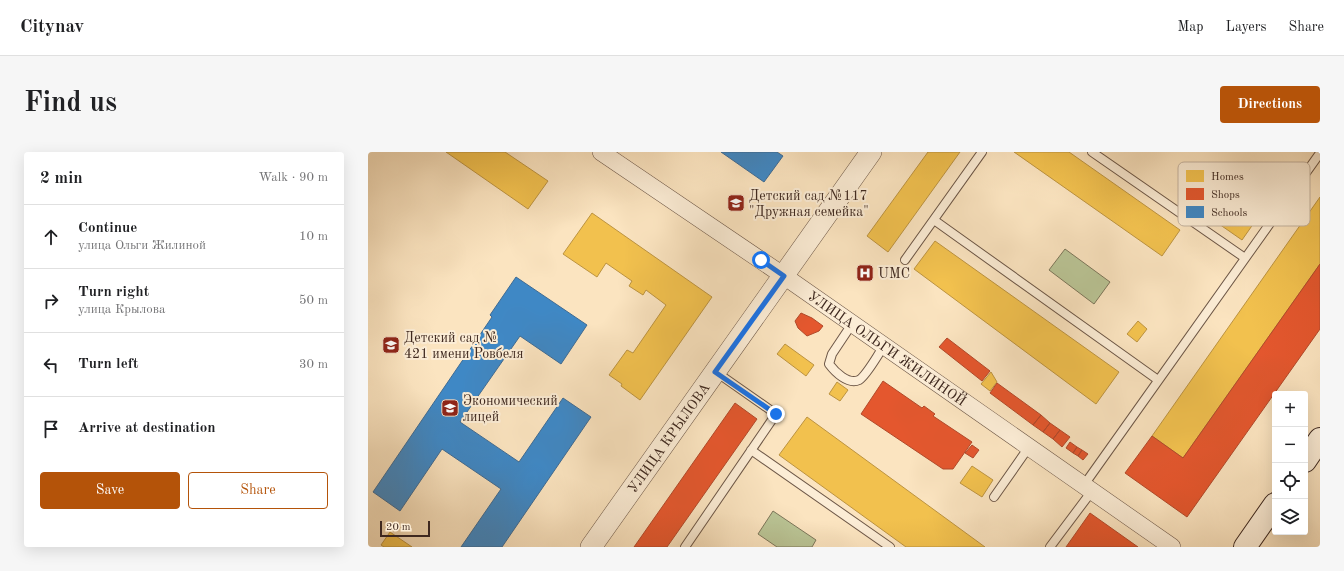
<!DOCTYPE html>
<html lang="en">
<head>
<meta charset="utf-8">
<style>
	body { margin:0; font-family:"Old Standard TT",serif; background:#f6f6f6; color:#202124 }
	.controls { position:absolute; right:12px; bottom:12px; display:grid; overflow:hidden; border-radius:4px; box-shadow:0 4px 16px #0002 }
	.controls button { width:36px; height:36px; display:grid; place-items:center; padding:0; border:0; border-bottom:1px solid #e0e0e0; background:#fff; color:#202124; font:20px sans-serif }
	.scale { position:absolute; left:12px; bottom:10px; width:50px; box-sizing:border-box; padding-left:4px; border:2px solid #3e281f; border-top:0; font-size:11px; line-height:14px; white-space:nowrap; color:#3e281f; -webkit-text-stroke:3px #fcedd6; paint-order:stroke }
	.stop { position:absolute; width:12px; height:12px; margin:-9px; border:3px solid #1a73e8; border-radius:50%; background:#fff }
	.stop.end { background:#1a73e8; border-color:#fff; box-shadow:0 1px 4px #0008 }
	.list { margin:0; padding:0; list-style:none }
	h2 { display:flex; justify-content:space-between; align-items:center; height:52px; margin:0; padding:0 16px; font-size:17px }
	h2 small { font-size:13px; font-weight:400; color:#757577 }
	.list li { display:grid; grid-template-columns:26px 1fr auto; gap:12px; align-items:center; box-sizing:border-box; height:64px; padding:0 16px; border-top:1px solid #e0e0e0 }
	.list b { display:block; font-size:15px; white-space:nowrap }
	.list p { margin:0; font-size:13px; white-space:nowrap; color:#757577 }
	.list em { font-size:13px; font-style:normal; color:#757577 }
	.actions { display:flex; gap:8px; padding:12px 16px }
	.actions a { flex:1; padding:9px 0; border:1px solid #b45309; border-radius:4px; text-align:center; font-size:14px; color:#b45309 }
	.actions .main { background:#b45309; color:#fff }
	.icon { flex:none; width:22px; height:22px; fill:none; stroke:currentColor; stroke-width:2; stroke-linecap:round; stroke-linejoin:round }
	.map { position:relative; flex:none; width:952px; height:395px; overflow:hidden; border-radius:4px }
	header { display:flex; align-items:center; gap:24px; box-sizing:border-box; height:56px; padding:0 20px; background:#fff; border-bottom:1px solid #e0e0e0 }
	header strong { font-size:19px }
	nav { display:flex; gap:22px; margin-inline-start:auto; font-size:14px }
	.intro { display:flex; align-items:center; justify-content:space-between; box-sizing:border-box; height:96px; padding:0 24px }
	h1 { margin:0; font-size:28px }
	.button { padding:10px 18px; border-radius:4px; background:#b45309; color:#fff; font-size:14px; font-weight:700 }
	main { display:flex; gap:24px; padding:0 24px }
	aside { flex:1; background:#fff; border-radius:4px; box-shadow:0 4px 16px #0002 }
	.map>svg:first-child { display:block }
</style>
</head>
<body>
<header>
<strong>Citynav</strong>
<nav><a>Map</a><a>Layers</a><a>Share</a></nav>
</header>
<div class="intro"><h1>Find us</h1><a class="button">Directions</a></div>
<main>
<aside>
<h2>2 min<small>Walk · 90 m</small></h2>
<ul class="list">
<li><svg class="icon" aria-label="ahead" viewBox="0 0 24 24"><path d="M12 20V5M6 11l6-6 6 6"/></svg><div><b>Continue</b><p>улица Ольги Жилиной</p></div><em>10 m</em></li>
<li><svg class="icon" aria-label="right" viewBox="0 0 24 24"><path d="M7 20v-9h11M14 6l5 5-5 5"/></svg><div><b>Turn right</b><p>улица Крылова</p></div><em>50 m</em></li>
<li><svg class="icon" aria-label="left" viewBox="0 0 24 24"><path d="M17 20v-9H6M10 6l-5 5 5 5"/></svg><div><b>Turn left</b></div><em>30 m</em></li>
<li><svg class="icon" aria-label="arrive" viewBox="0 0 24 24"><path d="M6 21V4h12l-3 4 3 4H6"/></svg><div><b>Arrive at destination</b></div></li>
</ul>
<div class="actions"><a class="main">Save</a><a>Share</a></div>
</aside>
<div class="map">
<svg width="952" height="395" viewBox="0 0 952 395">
	<rect width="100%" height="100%" fill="#fbe4c0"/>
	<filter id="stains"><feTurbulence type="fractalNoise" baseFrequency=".005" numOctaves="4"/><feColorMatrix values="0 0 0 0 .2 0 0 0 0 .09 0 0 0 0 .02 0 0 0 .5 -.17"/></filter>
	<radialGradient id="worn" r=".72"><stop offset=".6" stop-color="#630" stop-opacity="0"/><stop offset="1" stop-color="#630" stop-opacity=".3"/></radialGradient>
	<!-- green -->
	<path fill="#bac596" stroke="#7c765a" d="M697 97 742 130 726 152 681 118Z
		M405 359 448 388 444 395H409L390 382Z"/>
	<!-- homes -->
	<path fill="#f2c14e" stroke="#bc9340" d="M78 0H137L180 29 160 57Z
		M560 0H592L520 100 499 84Z
		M646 0H701L812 78 794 104Z
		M855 16 902 48 874 88 828 56Z
		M952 45V112L815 306 784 284Z
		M224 61 344 145 272 248 253 234 254 232 241 223 259 198 265 201 298 153 278 138 275 143 261 134 264 129 238 111 229 125 195 102Z
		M567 89 751 220 728 252 546 117Z
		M770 169 779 177 769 190 759 182Z
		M417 192 446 213 438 224 409 202Z
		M623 220 629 230 622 239 613 232Z
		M469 230 480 238 472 249 461 242Z
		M439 265 617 395H538L411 303Z
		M604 314 625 328 614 345 592 331Z
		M22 380 44 395H16L13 393Z"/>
	<!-- shops -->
	<path fill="#e4572e" stroke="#b2492a" d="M952 112V177L819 365 757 321 784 284 815 306Z
		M433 161 444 166 455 174 451 179 439 184 430 176 427 169Z
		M579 186 622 219 614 229 571 195Z
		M515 229 554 256 556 254 567 262 565 264 604 290 585 317H575L493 262Z
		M629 231 673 263 665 273 622 241Z
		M367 251 389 267 299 395H266Z
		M673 263 682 271 675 280 665 273Z
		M682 271 692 278 685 287 675 280Z
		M692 278 702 285 694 295 685 287Z
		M702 290 709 295 705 301 698 296Z
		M604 293 611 298 605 306 597 301Z
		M709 295 714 298 710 304 705 301Z
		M714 298 720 302 715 308 710 304Z
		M722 361 770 395H698Z"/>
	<!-- schools -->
	<path fill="#3f88c5" stroke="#3f6b93" d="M353 0H409L415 4 396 30Z
		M148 125 219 173 193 212 152 184 92 270 151 310 195 246 223 265 134 395H93L133 337 74 297 32 359 5 340 124 165 122 163Z"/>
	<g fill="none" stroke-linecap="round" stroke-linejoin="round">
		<defs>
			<path id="service" d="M724 0 877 106
				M566 68 790 228
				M537 108 614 0
				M484 172 464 202 461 212C467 220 480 233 491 228 499 223 510 202 516 194
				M383 298 522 395
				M716 333 952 1
				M626 345 661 295
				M317 395 408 262 348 220
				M682 395 724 339"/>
			<g id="minor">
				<path id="s1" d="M233 0 416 124 804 395"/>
			</g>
			<g id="tertiary">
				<path id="s2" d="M223 395 503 0"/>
			</g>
			<path id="secondary" d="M937 309 952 287
				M877 395 907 352"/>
		</defs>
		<!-- service casing -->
		<use href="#service" stroke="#6d5747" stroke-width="10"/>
		<!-- minor casing -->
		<use href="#minor" stroke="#6d5747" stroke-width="18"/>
		<!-- tertiary casing -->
		<use href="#tertiary" stroke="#6d5747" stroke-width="22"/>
		<!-- secondary casing -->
		<use href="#secondary" stroke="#3e281f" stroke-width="24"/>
		<!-- service -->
		<use href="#service" stroke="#fcedd6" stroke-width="8"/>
		<!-- minor -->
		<use href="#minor" stroke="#fcedd6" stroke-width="17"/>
		<!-- tertiary -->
		<use href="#tertiary" stroke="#fcedd6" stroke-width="21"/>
		<!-- secondary -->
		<use href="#secondary" stroke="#fcedd6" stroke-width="22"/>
	</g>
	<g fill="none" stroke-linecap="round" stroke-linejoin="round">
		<!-- route -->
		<path stroke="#1a73e8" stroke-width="5" d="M393 108 416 124 347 220 408 262"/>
	</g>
	<!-- icons -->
	<defs>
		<symbol id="school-square" viewBox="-11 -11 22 22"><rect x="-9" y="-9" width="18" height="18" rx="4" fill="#8f2418" stroke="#fcedd6"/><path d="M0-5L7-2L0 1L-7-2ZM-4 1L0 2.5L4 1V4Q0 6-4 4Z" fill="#fff"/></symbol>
		<symbol id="hospital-square" viewBox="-11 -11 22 22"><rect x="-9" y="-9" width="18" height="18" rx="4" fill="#8f2418" stroke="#fcedd6"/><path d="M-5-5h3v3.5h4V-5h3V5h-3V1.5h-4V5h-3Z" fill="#fff"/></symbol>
	</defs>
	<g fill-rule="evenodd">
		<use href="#school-square" x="358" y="41" width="20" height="20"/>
		<use href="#hospital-square" x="487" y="111" width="20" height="20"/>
		<use href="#school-square" x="13" y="183" width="20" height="20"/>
		<use href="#school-square" x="72" y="246" width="20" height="20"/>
	</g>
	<g text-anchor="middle" stroke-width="4" stroke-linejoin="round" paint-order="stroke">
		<!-- poi labels -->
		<g font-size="14" fill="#3e281f" stroke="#fcedd6" text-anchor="start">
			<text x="381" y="48">Детский сад №117<tspan x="381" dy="16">"Дружная семейка"</tspan></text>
			<text x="510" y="126">UMC</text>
			<text x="36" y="190">Детский сад №<tspan x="36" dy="16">421 имени Ровбеля</tspan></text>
			<text x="95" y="253">Экономический<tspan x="95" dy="16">лицей</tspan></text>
		</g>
		<!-- street labels -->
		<g font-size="14" fill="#3e281f" stroke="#fcedd6">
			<text dy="5" stroke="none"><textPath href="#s1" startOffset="347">УЛИЦА ОЛЬГИ ЖИЛИНОЙ</textPath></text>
			<text dy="5" stroke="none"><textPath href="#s2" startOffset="134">УЛИЦА КРЫЛОВА</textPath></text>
		</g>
	</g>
	<!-- legend -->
	<rect x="810" y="10" width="132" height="64" rx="6" fill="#fcedd6" stroke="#c3b29f" stroke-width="1"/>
	<rect x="818" y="18" width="18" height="12" fill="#f2c14e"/>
	<rect x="818" y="36" width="18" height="12" fill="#e4572e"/>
	<rect x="818" y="54" width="18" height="12" fill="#3f88c5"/>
	<g font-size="11" fill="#3e281f">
		<text x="843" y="28">Homes</text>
		<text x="843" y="46">Shops</text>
		<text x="843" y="64">Schools</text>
	</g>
	<rect width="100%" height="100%" filter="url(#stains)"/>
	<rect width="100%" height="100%" fill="url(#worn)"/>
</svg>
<div class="controls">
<button>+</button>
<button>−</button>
<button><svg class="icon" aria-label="locate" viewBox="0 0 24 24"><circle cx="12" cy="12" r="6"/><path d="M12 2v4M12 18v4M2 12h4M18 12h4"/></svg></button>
<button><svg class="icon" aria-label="layers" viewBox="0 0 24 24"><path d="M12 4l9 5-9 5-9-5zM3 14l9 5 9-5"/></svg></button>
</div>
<div class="scale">20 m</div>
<div class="stop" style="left:393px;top:108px"></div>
<div class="stop end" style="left:408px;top:262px"></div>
</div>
</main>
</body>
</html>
